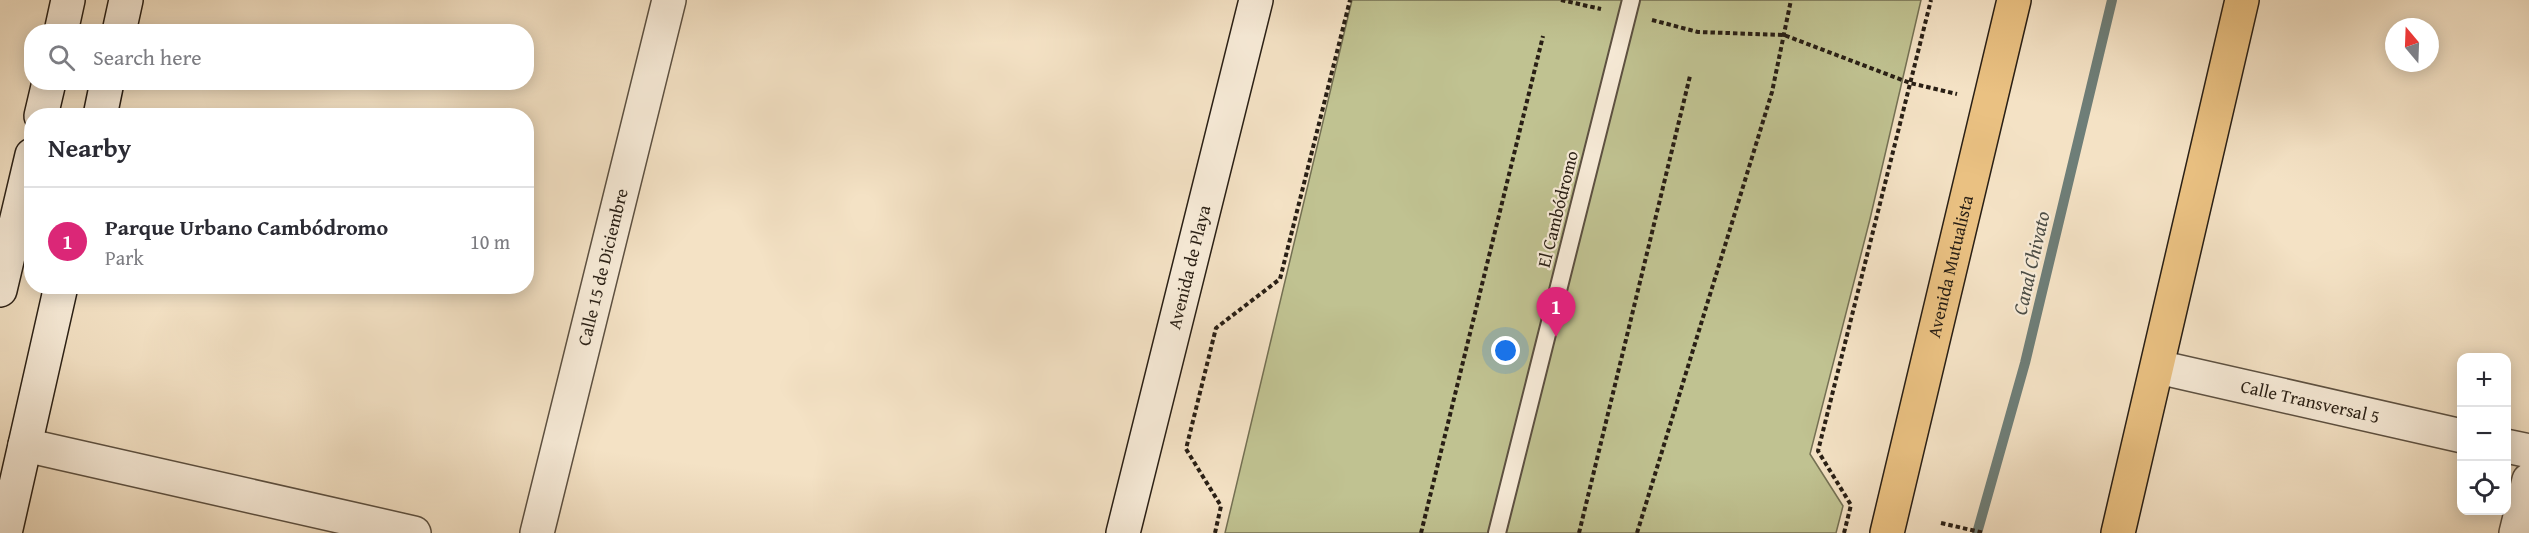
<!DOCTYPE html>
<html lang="en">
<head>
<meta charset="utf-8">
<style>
	body { margin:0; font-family:"Gentium Book Plus",serif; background:#f2f2f3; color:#2b2b33 }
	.controls { position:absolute; right:18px; bottom:18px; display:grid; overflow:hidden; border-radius:12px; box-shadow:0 3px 15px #0003 }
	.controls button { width:54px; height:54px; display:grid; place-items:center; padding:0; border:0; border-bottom:2px solid #e1e1e2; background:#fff; color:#2b2b33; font:30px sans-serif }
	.compass { position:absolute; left:2385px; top:18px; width:54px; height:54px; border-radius:50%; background:#fff; box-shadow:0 3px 15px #0003; rotate:341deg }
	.you { position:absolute; left:1506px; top:351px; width:21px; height:21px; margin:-15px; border:4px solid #fff; border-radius:50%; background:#1a73e8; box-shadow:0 0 0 9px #1a73e833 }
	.badge { display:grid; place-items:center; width:39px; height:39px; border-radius:50%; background:#db2777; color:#fff; font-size:20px; font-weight:700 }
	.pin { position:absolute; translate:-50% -50px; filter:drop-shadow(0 2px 3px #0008) }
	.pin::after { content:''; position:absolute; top:32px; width:21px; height:18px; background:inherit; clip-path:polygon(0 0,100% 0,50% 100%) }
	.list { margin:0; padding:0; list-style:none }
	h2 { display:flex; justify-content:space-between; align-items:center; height:78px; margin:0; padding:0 24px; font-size:26px }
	h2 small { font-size:20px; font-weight:400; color:#7c7c81 }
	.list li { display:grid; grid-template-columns:39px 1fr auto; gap:18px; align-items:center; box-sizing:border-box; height:108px; padding:0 24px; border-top:2px solid #e1e1e2 }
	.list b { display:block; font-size:22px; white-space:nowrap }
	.list p { margin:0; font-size:20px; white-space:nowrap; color:#7c7c81 }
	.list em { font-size:20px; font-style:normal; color:#7c7c81 }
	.icon { flex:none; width:33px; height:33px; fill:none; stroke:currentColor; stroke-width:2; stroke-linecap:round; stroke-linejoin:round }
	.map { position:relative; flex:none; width:2529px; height:533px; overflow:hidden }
	.search { position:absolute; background:#fff; box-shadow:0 3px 15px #0003; left:24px; top:24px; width:510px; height:66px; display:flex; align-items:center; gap:15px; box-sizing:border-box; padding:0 21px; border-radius:24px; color:#7c7c81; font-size:22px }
	.panel { position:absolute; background:#fff; box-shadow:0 3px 15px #0003; left:24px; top:108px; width:510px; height:186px; border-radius:24px }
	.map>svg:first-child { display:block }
</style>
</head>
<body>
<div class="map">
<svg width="2529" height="533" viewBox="0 0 2529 533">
	<rect width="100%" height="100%" fill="#f4e2c5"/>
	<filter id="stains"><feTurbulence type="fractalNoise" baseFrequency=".00333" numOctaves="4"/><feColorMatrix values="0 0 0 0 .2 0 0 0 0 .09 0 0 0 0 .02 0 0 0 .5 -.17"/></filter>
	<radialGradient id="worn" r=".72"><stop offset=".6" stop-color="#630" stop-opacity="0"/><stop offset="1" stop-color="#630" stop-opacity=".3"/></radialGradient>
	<!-- green -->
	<path fill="#c0c291" stroke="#747053" stroke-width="1.5" d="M1352 0H1921L1870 219 1810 454 1843 506 1836 533H1225Z"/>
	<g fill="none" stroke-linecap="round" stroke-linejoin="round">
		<!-- stream -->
		<path stroke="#6e7e78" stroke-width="10" d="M1977 533 2025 363 2112 0"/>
		<defs>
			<path id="lane" d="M1497 533 1631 0"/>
			<g id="street">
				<path id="s1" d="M2158 367 2462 436"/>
				<path d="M25 445 414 533"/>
				<path d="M2506 446 2529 451"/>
				<path id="s2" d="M537 533 669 0"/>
				<path d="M2516 533 2529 480"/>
			</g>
			<g id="secondary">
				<path d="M61 32 68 0"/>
				<path d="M119 32 126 0"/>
				<path d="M41 116 49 82"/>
				<path d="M100 116 107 82"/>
				<path d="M0 290 32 155"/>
				<path d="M5 533 61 286"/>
				<path id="s3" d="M1123 533 1256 0"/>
			</g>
			<g id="primary">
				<path id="s4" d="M1887 533 2014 0"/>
				<path d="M2118 533 2242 0"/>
			</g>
		</defs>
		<!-- lane casing -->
		<use href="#lane" stroke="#5c5041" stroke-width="20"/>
		<!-- street casing -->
		<use href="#street" stroke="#5c5041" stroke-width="36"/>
		<!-- secondary casing -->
		<use href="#secondary" stroke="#291f15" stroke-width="36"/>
		<!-- primary casing -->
		<use href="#primary" stroke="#291f15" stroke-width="36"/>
		<!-- path -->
		<path stroke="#291f15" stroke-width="4" stroke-dasharray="4.5 3" stroke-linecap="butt" d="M1561 0 1601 9
			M1652 20 1698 32 1784 35 1910 83 1957 94
			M1941 523 1984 533
			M1215 533 1221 506 1186 449 1216 328 1280 279 1350 0
			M1421 533 1543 36
			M1579 533 1690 76
			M1637 533 1772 92 1791 0
			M1844 533 1851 505 1818 451 1931 0"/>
		<!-- lane -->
		<use href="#lane" stroke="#f8ecd9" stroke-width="16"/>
		<!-- street -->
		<use href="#street" stroke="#f8ecd9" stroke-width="33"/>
		<!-- secondary -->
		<use href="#secondary" stroke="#f8ecd9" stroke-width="33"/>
		<!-- primary -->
		<use href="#primary" stroke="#eac182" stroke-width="33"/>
	</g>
	<g text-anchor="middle" stroke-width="4.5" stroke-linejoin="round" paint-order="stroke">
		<!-- street labels -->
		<g font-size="18" fill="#291f15" stroke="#f8ecd9">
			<text transform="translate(1558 209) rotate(-76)" y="6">El Cambódromo</text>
			<text dy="6" stroke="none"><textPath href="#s2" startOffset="274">Calle 15 de Diciembre</textPath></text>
			<text dy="6" stroke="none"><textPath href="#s3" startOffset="274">Avenida de Playa</textPath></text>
			<text dy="6" stroke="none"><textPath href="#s4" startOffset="274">Avenida Mutualista</textPath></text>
			<text dy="6" stroke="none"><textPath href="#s1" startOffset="156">Calle Transversal 5</textPath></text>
		</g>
		<!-- water labels -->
		<g font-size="20" font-style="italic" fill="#4c4e47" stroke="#f8ecd9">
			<text transform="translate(2031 263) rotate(-77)" y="7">Canal Chivato</text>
		</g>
	</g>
	<rect width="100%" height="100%" filter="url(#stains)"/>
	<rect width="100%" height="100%" fill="url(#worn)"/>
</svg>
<div class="controls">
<button>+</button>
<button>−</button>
<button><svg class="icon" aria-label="locate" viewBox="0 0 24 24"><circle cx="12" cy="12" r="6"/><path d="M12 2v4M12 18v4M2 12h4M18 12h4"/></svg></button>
</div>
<svg class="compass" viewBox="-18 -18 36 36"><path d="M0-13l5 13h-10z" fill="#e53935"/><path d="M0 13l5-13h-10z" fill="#7c7c81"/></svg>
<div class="you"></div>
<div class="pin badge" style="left:1556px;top:337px">1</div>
<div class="search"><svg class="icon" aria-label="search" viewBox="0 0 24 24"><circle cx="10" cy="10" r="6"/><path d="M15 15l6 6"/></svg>Search here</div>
<section class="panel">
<h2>Nearby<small></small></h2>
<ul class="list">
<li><span class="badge">1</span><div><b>Parque Urbano Cambódromo</b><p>Park</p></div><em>10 m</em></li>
</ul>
</section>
</div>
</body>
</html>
